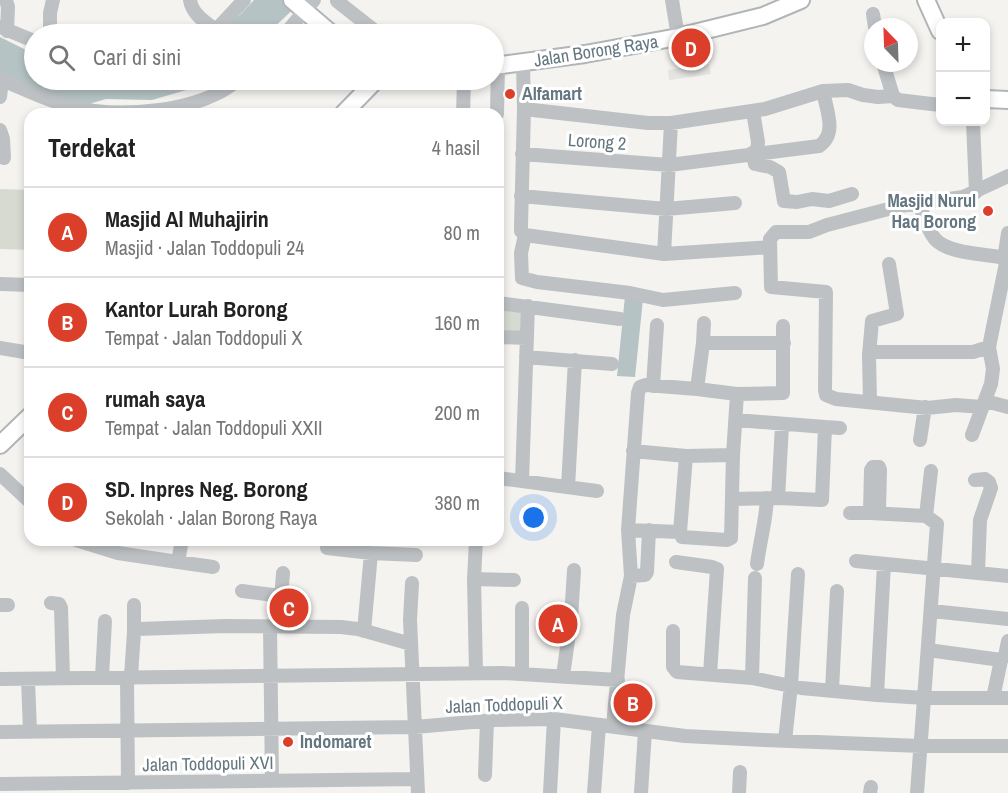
<!DOCTYPE html>
<html lang="id">
<head>
<meta charset="utf-8">
<style>
	body { margin:0; font-family:"Archivo Narrow",sans-serif; background:#f2f2f2; color:#222 }
	.controls { position:absolute; right:18px; top:18px; display:grid; overflow:hidden; border-radius:12px; box-shadow:0 3px 9px #0003 }
	.controls button { width:54px; height:54px; display:grid; place-items:center; padding:0; border:0; border-bottom:2px solid #e0e0e0; background:#fff; color:#222; font:30px sans-serif }
	.compass { position:absolute; left:864px; top:18px; width:54px; height:54px; border-radius:50%; background:#fff; box-shadow:0 3px 9px #0003; rotate:337deg }
	.you { position:absolute; left:534px; top:518px; width:21px; height:21px; margin:-15px; border:4px solid #fff; border-radius:50%; background:#1a73e8; box-shadow:0 0 0 9px #1a73e833 }
	.badge { display:grid; place-items:center; width:39px; height:39px; border-radius:50%; background:#db3f29; color:#fff; font-size:20px; font-weight:700 }
	.pin { position:absolute; translate:-50% -50%; border:3px solid #fff; box-shadow:0 2px 6px #0006 }
	.list { margin:0; padding:0; list-style:none }
	h2 { display:flex; justify-content:space-between; align-items:center; height:78px; margin:0; padding:0 24px; font-size:26px }
	h2 small { font-size:20px; font-weight:400; color:#767676 }
	.list li { display:grid; grid-template-columns:39px 1fr auto; gap:18px; align-items:center; box-sizing:border-box; height:90px; padding:0 24px; border-top:2px solid #e0e0e0 }
	.list b { display:block; font-size:22px; white-space:nowrap }
	.list p { margin:0; font-size:20px; white-space:nowrap; color:#767676 }
	.list em { font-size:20px; font-style:normal; color:#767676 }
	.icon { flex:none; width:33px; height:33px; fill:none; stroke:currentColor; stroke-width:2; stroke-linecap:round; stroke-linejoin:round }
	.map { position:relative; flex:none; width:1008px; height:793px; overflow:hidden }
	.search { position:absolute; background:#fff; box-shadow:0 3px 9px #0003; left:24px; top:24px; width:480px; height:66px; display:flex; align-items:center; gap:15px; box-sizing:border-box; padding:0 21px; border-radius:33px; color:#767676; font-size:22px }
	.panel { position:absolute; background:#fff; box-shadow:0 3px 9px #0003; left:24px; top:108px; width:480px; height:438px; border-radius:18px }
	.map>svg:first-child { display:block }
</style>
</head>
<body>
<div class="map">
<svg width="1008" height="793" viewBox="0 0 1008 793">
	<rect width="100%" height="100%" fill="#f4f3f0"/>
	<!-- built -->
	<path fill="#e4e5e3" d="M709 64 711 74 669 80 668 70Z"/>
	<!-- green -->
	<path fill="#d6dad1" d="M0 189 30 190V250L0 249Z
		M498 303 528 306 525 338 498 337Z"/>
	<!-- water -->
	<path fill="#b5c3c5" d="M254 0H303L267 34H212L240 15Z
		M0 37 34 54V80H221L152 100 106 99 89 104 56 97 0 73Z
		M625 296 643 299 635 377 617 376Z"/>
	<g fill="none" stroke-linecap="round" stroke-linejoin="round">
		<defs>
			<path id="major" d="M292 0 332 34
				M926 0 940 31
				M494 66 585 54 678 37 763 16 801 0
				M986 99 1008 100
				M343 114 376 80
				M0 445 30 416"/>
		</defs>
		<!-- major casing -->
		<use href="#major" stroke="#b0b5b8" stroke-width="20"/>
		<!-- minor -->
		<path stroke="#bdc1c4" stroke-width="14" d="M6 0 8 7 7 31
			M190 0C192 14 205 22 216 30
			M672 0 678 37
			M337 1 375 31 373 34
			M873 14 875 27
			M0 27 34 41
			M50 34V13L53 0
			M208 34 216 30 244 0
			M285 34 314 0
			M523 63 524 109 521 226V231L525 235 521 253 522 278 537 282 630 293 663 300 735 293
			M883 63 893 96
			M0 79C22 88 45 100 69 106 117 119 199 113 238 80
			M0 97 2 80
			M524 109 648 123H671L765 109 823 91 848 90 863 95 878 97 893 96 898 100 940 105
			M753 111 758 142 757 152
			M463 114 464 80
			M497 114 498 66
			M973 122 976 192
			M0 130 3 139 4 158
			M752 153 755 164 770 167 779 172 784 201 797 202 812 199 829 201 852 194
			M522 154 669 165 819 146C838 134 826 109 823 91
			M521 196 666 209 735 203
			M919 204C924 215 927 230 935 239 948 254 987 254 1005 258
			M525 235 664 254 770 247
			M664 254 671 123
			M0 284 30 285
			M498 303 620 319
			M498 337 526 338
			M703 343 704 323
			M0 348 30 353
			M869 352H973L989 347
			M526 357 612 364
			M653 386 657 325
			M697 389 703 343H784
			M737 394 783 393V326
			M985 401 1008 407
			M870 402 869 355 872 321 897 314 889 264
			M982 407 956 405 927 408 836 399 826 395 825 390 826 292 771 287 770 239 776 232H809L827 225 900 206 963 197 1008 176
			M825 427 840 428
			M972 435 991 384 993 369 989 347 1006 263 1005 253 1008 233
			M920 440 925 407
			M633 451 686 456 733 455
			M0 474 30 502
			M498 478 597 491
			M975 480 985 479 989 482 991 488 980 520 978 573
			M522 481 528 306
			M568 487 575 360
			M778 498 782 425
			M733 499 778 498 822 500 825 427 736 420
			M850 513H870L926 516 937 524 917 793
			M870 513 871 470 873 467H879L880 470 879 513
			M926 516 931 471
			M680 532 686 456
			M76 540 118 553 178 562
			M182 540 178 562 213 567
			M476 540 474 579 476 673
			M327 548 371 553 416 555
			M856 561 1008 576
			M676 562 712 567 717 569 710 674
			M757 564C760 541 766 521 767 498
			M631 576 645 575 647 572 649 530
			M474 579 514 580
			M412 583 410 620 418 793
			M242 591 281 596
			M51 603 59 604 61 608 63 678
			M0 605H8
			M522 608V674
			M932 611 1008 619
			M279 626 283 573
			M270 627 272 781
			M364 631 371 553
			M673 631V667L677 672 752 678 801 688 877 695 925 698H1008
			M134 632V605
			M928 650 1001 660 993 698
			M1001 660 1005 656 1008 641
			M131 676 134 632 137 629 225 626 341 627 358 629 411 644
			M563 676 571 619 574 570
			M102 677 105 621
			M127 677 128 783
			M752 678 755 578
			M0 679 503 673 618 680
			M28 679 30 732
			M832 690 837 591
			M877 695 884 564
			M613 726 623 615 631 576 628 530 638 393 640 387 646 385 697 389 737 394 733 455 731 538 727 540 682 537 680 532 628 530
			M0 732 415 727 495 720 554 719 685 736 764 740 921 746H1008
			M785 741 791 685 798 574
			M485 775 487 721
			M0 784 417 779
			M550 793 554 719
			M594 793 599 725
			M641 793 645 731
			M739 793 740 772
			M870 793 871 787"/>
		<!-- major -->
		<use href="#major" stroke="#fff" stroke-width="16"/>
	</g>
	<!-- markers -->
	<g fill="#db3f29" stroke="#fff" stroke-width="2">
		<circle cx="510" cy="94" r="6"/>
		<circle cx="988" cy="211" r="6"/>
		<circle cx="288" cy="742" r="6"/>
	</g>
	<g text-anchor="middle" stroke-width="6" stroke-linejoin="round" paint-order="stroke">
		<!-- street labels -->
		<g font-size="18" fill="#647680" stroke="#fff">
			<text transform="translate(596 51) rotate(-9)" y="6">Jalan Borong Raya</text>
			<text transform="translate(597 142) rotate(4)" y="6">Lorong 2</text>
			<text transform="translate(504 705) rotate(-2)" y="6">Jalan Toddopuli X</text>
			<text transform="translate(208 764) rotate(-1)" y="6">Jalan Toddopuli XVI</text>
		</g>
		<!-- poi labels -->
		<g font-size="18" font-weight="bold" fill="#647680" stroke="#fff" text-anchor="start">
			<text x="522" y="100">Alfamart</text>
			<text x="976" y="207" text-anchor="end">Masjid Nurul<tspan x="976" dy="21">Haq Borong</tspan></text>
			<text x="300" y="748">Indomaret</text>
		</g>
	</g>
</svg>
<div class="controls">
<button>+</button>
<button>−</button>
</div>
<svg class="compass" viewBox="-18 -18 36 36"><path d="M0-13l5 13h-10z" fill="#e53935"/><path d="M0 13l5-13h-10z" fill="#767676"/></svg>
<div class="you"></div>
<div class="pin badge" style="left:558px;top:624px">A</div>
<div class="pin badge" style="left:633px;top:703px">B</div>
<div class="pin badge" style="left:289px;top:608px">C</div>
<div class="pin badge" style="left:691px;top:48px">D</div>
<div class="search"><svg class="icon" aria-label="search" viewBox="0 0 24 24"><circle cx="10" cy="10" r="6"/><path d="M15 15l6 6"/></svg>Cari di sini</div>
<section class="panel">
<h2>Terdekat<small>4 hasil</small></h2>
<ul class="list">
<li><span class="badge">A</span><div><b>Masjid Al Muhajirin</b><p>Masjid · Jalan Toddopuli 24</p></div><em>80 m</em></li>
<li><span class="badge">B</span><div><b>Kantor Lurah Borong</b><p>Tempat · Jalan Toddopuli X</p></div><em>160 m</em></li>
<li><span class="badge">C</span><div><b>rumah saya</b><p>Tempat · Jalan Toddopuli XXII</p></div><em>200 m</em></li>
<li><span class="badge">D</span><div><b>SD. Inpres Neg. Borong</b><p>Sekolah · Jalan Borong Raya</p></div><em>380 m</em></li>
</ul>
</section>
</div>
</body>
</html>
